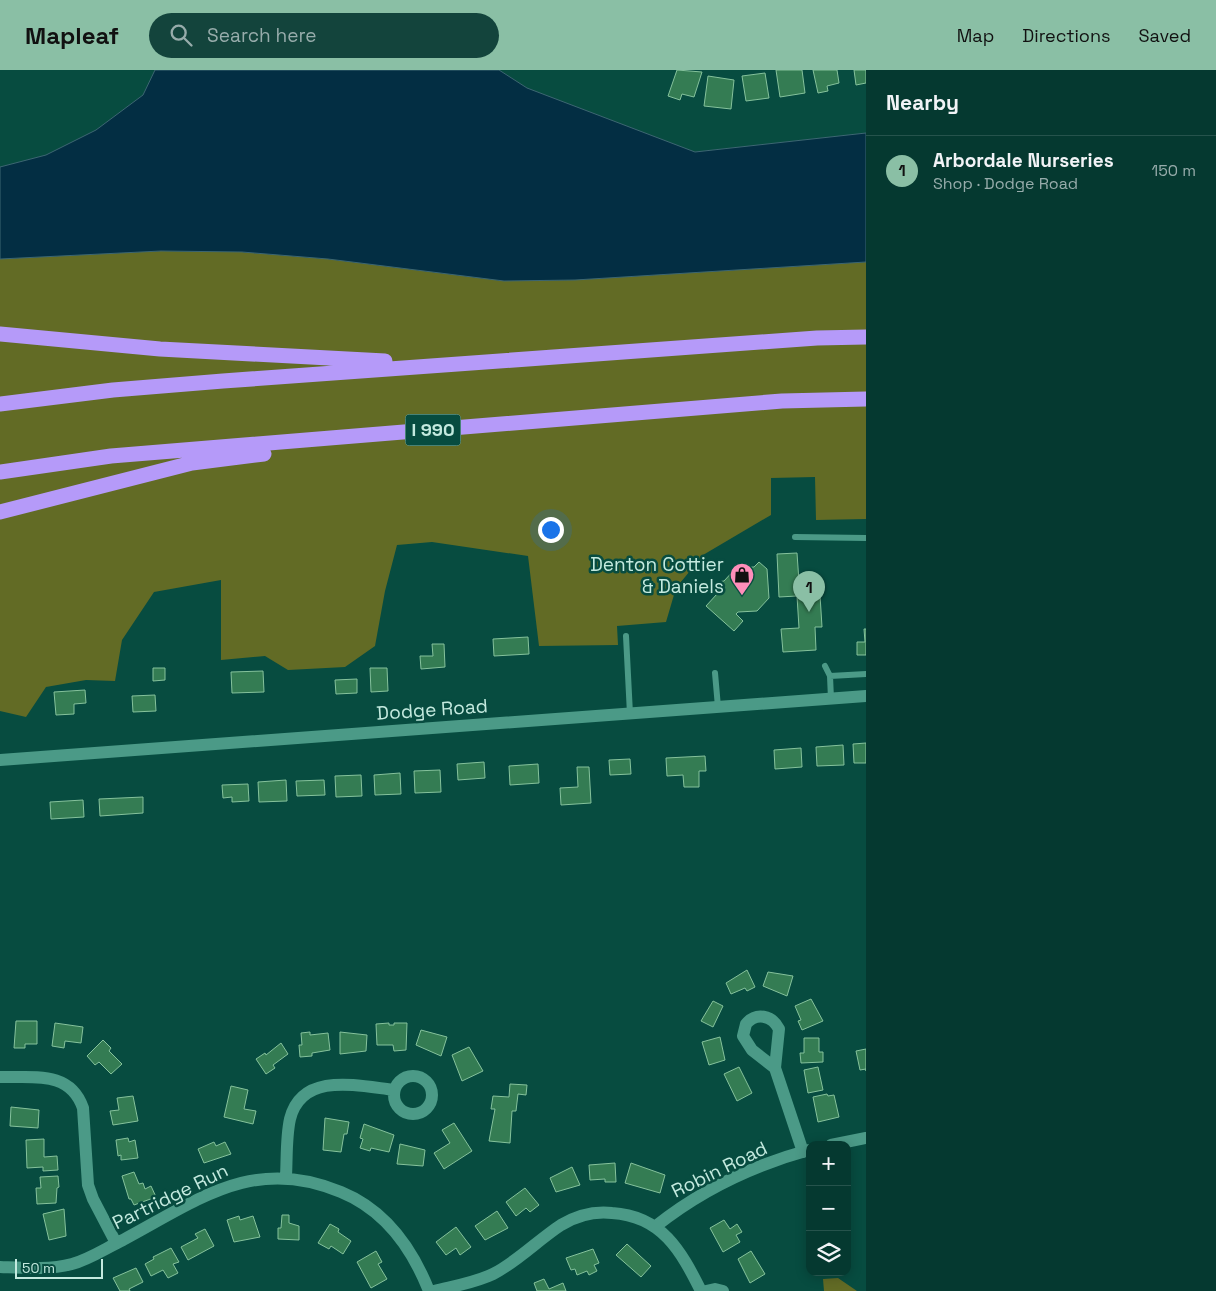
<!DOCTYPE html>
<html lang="en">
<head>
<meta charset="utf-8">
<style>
	body { margin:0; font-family:"Space Grotesk",sans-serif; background:#13443c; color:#f1f3f6 }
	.controls { position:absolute; right:15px; bottom:15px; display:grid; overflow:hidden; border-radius:10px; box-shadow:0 2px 12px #0003 }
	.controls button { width:45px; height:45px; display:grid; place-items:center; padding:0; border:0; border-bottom:1px solid #26534c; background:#053930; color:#f1f3f6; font:25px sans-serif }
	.scale { position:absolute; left:15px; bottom:12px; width:88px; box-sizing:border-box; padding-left:5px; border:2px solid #c4eadf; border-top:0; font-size:14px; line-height:18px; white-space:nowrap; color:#c4eadf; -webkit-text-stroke:4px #074c40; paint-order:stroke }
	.you { position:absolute; left:550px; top:459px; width:18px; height:18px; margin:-12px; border:4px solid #fff; border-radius:50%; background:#1a73e8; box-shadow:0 0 0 8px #1a73e833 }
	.badge { display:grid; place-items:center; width:32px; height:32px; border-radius:50%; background:#8abfa5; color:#111; font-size:16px; font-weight:700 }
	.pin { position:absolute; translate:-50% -41px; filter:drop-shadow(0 1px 2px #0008) }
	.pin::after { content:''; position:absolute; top:26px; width:18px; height:15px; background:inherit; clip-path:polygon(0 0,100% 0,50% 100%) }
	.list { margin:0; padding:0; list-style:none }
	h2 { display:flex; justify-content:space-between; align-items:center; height:65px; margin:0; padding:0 20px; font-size:21px }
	h2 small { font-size:16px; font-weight:400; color:#97acab }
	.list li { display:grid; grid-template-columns:32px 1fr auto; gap:15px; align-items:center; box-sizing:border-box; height:70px; padding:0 20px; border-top:1px solid #26534c }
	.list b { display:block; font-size:19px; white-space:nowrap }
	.list p { margin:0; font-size:16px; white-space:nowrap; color:#97acab }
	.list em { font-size:16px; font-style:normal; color:#97acab }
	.icon { flex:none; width:28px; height:28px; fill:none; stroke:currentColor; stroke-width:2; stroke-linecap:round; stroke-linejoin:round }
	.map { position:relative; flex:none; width:866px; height:1221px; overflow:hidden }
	header { display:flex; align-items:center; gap:30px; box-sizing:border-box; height:70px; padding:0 25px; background:#8abfa5; color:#111 }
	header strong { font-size:24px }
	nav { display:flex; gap:28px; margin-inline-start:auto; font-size:18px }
	.search { width:350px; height:45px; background:#13443c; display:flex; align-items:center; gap:12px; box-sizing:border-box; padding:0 18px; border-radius:28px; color:#97acab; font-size:19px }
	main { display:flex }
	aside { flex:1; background:#053930 }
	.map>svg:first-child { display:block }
</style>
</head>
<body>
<header>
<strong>Mapleaf</strong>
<div class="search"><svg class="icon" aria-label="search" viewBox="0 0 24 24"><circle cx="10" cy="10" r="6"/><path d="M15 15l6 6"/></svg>Search here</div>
<nav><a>Map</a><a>Directions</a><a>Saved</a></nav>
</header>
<main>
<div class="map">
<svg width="866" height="1221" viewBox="0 0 866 1221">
	<rect width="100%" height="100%" fill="#074c40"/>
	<!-- green -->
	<path fill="#626b25" d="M161 181 242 182 328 189 504 211 588 209 866 192V449L816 450 815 407 771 408V445L703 485 676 518 666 552 617 556 618 575 539 576 528 486 432 472 397 475 385 521 375 576 345 597 288 600 265 586 221 590V510L154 522 122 570 115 611 86 610 46 617 26 647 0 641V189Z
		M838 1208 857 1221H824L823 1209Z"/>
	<!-- water -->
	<path fill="#032e43" stroke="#3d6672" d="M155 0H499L527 18 695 82 866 63V192L575 210 504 211 328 189 242 182 161 181 0 189V97L46 85 96 60 143 25Z"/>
	<!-- building -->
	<path fill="#347c53" stroke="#85c29c" d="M677 0 702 2 694 27 682 24 680 30 668 26Z
		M776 0H802L805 23 780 27Z
		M813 0H837L839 13 827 16 828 21 818 23Z
		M854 0H866V13L856 15Z
		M765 3 769 28 746 31 742 6Z
		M708 6 734 10 731 39 704 36Z
		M797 483 800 526 820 525 822 557H815L816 580 783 582 781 559 799 558 797 526 779 527 777 484Z
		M759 492 767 499 769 528 757 541 738 542 736 544 743 551 734 561 706 536 717 524V512L724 511 736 498 754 497Z
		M864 559H866V585H857V572H865Z
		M528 567 529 584 494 586 493 569Z
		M432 574H444L445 597 421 599 420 586H433Z
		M153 598H165V610L153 611Z
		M370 598H387L388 621 371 622Z
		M263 601 264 622 232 623 231 602Z
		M357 609V623L336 624 335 610Z
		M85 620 86 633 74 634V644L56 645 54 622Z
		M155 625 156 641 133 642 132 626Z
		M866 673V693H854L853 674Z
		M843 675 844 695 817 696 816 677Z
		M801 678 802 697 775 699 774 680Z
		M705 686 706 701H699V717H684L683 705 667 706 666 688Z
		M630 689 631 704 610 705 609 690Z
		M484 692 485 708 458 710 457 694Z
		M538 694 539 713 510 715 509 696Z
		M577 697H589L591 733 561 735 560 718 578 717Z
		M440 700 441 722 415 723 414 701Z
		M400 703 401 724 375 725 374 705Z
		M361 705 362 726 336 727 335 706Z
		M286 710 287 731 259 732 258 712Z
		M324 710 325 725 297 726 296 711Z
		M248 714 249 731 232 732V727L223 728 222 715Z
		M143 727V743L100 746 99 729Z
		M83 730 84 747 51 749 50 732Z
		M747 900 755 917 747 921 745 918 731 924 726 913Z
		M768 902 793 906 787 926 763 916Z
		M811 929 823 951 802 960 798 951 801 950 795 936Z
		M713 931 723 936 713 957 701 951Z
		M16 951H37V974H25V978H14Z
		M55 953 83 957 81 973 65 971 64 978 52 976Z
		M389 953V955H394V953H407L406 980 394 981 393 975H377L376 954Z
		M421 960 447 967 441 986 416 975Z
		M310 962V965L328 963 330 980 312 983V986L300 987 299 975H302L301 963Z
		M340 962 367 965 366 981 340 984Z
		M720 967 725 990 709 995 702 972Z
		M804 968H819V982H823V992L801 993 800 983H804Z
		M103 970 111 978 109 981 122 994 111 1004 99 992 95 995 87 986Z
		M281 973 288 984 273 995 275 998 266 1004 256 989 265 983 266 985Z
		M469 977 483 1001 462 1011 452 985Z
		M866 979V1001V999L860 1000 856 981Z
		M739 997 752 1023 737 1031 724 1004Z
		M818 997 823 1020 808 1023 804 1000Z
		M510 1014 527 1015 526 1025 518 1024 516 1041H512L510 1073 489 1071 495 1039H491L493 1026 509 1027Z
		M231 1016 248 1020 244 1039 256 1041 253 1054 224 1047Z
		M827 1024 828 1026 834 1025 839 1047 818 1052 813 1027Z
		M133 1026 138 1051 113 1055 110 1041 119 1040 117 1028Z
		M11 1037 39 1040 38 1058 10 1056Z
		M325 1048 349 1052 347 1064H344L341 1082 323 1080Z
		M454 1053 472 1081 444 1099 434 1083 450 1073 442 1060Z
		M364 1054 394 1065 389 1082 371 1078 370 1081 360 1078 363 1069 360 1068Z
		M128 1068 129 1072 135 1070 138 1088 121 1090V1085L118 1086 116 1070Z
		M44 1069V1087L57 1086 58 1100 43 1101V1097L27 1098 26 1070Z
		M214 1072 216 1076 225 1072 231 1084 204 1093 198 1079Z
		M400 1074 425 1080 423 1096 397 1094Z
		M615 1093 616 1112H605V1109L590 1110 589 1095Z
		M631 1093 665 1105 660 1123 625 1113Z
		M572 1097 580 1115 556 1122 550 1108Z
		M134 1102 139 1114 143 1113 145 1119 151 1116 156 1127 134 1135 131 1129H129L122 1106Z
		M58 1106 59 1117 57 1118 56 1133 37 1134 36 1118H41L40 1107Z
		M525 1118 539 1135 530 1142 526 1138 516 1146 506 1132Z
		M64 1139 66 1166 49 1170 43 1144Z
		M497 1141 508 1158 485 1170 475 1156Z
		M282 1145H289V1153L299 1156V1170L278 1169V1158H281Z
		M239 1146 240 1150 253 1146 260 1167 234 1172 227 1150Z
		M724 1150 730 1159 737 1154 742 1162 736 1165 740 1172 723 1182 710 1158Z
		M330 1154 339 1159 338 1162 351 1171 343 1184 331 1176 329 1179 318 1173Z
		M456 1157 471 1177 460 1185 456 1178 446 1185 436 1172Z
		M205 1159 214 1176 188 1190 181 1177 198 1168 195 1164Z
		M627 1174 651 1196 641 1207 616 1185Z
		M171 1178 179 1192 173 1194 178 1203 168 1208 163 1200 151 1206 145 1194 154 1189 153 1187Z
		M593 1179 599 1193 594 1195 597 1201 589 1205 587 1201 577 1205 575 1199 571 1200 566 1188Z
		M376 1181 382 1192 378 1194 387 1209 371 1218 357 1192Z
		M751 1181 765 1204 750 1213 738 1189Z
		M136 1198 143 1212 129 1219 130 1221H120L113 1208Z
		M544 1209 549 1219 563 1213 566 1221H537L534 1213Z"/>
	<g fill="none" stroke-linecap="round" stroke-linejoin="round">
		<!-- service -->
		<path stroke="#4b9a87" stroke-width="6" d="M795 467 866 468
			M626 566 630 644
			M825 596 830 606 831 629
			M715 603 718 637
			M830 606 866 604"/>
		<!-- minor -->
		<path stroke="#4b9a87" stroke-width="12" d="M775 998 752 980 743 966 746 954C756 942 772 945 779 959L775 998 803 1082
			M394 1025a19 19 0 1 1 38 0a19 19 0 1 1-38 0Z
			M0 1007C33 1008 70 1000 83 1038L88 1115 93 1129 116 1173
			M831 1075 866 1068
			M286 1106C287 1088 286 1067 290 1049 302 1001 359 1016 394 1020
			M656 1156C700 1121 754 1095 809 1080
			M0 1197C24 1198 49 1200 72 1194 90 1189 106 1178 123 1170 198 1130 254 1085 341 1122 385 1140 412 1178 429 1221
			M434 1221C454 1216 474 1213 493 1204 517 1192 538 1170 561 1155 576 1146 594 1141 612 1143 662 1146 681 1181 701 1221
			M706 1221 715 1219 723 1221"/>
		<!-- tertiary -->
		<path stroke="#4b9a87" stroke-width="12" d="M0 690 866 626"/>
		<!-- motorway -->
		<path stroke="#b59af9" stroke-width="15" d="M0 264 160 279 385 291
			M0 334 113 320 223 311 817 268 866 267
			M0 402 111 386 782 331 866 329
			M0 442 192 393 264 384"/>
	</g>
	<!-- icons -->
	<defs>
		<symbol id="shop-pin" viewBox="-11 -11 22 30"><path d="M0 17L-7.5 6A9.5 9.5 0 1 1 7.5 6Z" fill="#ff8eba" stroke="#074c40"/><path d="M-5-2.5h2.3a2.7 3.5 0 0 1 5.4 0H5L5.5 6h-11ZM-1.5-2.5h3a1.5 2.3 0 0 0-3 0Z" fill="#111"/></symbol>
	</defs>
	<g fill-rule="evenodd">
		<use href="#shop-pin" x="728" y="491" width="28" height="38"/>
	</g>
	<g text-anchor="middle" stroke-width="5" stroke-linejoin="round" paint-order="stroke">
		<!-- shield labels -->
		<rect fill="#074c40" stroke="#8bbbaf" stroke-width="1" x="405.5" y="344.5" width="55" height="31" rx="4"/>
		<g font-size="18" font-weight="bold" fill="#c4eadf">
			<text x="433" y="366">I 990</text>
		</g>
		<!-- poi labels -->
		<g font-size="19" fill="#c4eadf" stroke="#074c40" text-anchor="end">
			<text x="724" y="501">Denton Cottier<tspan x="724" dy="22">&amp; Daniels</tspan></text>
		</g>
		<!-- street labels -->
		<g font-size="19" fill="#c4eadf" stroke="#074c40">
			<text transform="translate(432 639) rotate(-4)" y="7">Dodge Road</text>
			<text transform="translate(719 1099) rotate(-26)" y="7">Robin Road</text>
			<text transform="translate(170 1126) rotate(-26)" y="7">Partridge Run</text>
		</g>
	</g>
</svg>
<div class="controls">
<button>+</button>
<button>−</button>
<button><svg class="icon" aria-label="layers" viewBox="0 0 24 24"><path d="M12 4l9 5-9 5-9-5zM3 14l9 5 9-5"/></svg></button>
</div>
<div class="scale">50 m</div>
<div class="you"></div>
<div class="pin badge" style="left:809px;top:542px">1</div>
</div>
<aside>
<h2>Nearby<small></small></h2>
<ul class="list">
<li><span class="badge">1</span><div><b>Arbordale Nurseries</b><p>Shop · Dodge Road</p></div><em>150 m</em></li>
</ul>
</aside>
</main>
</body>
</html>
